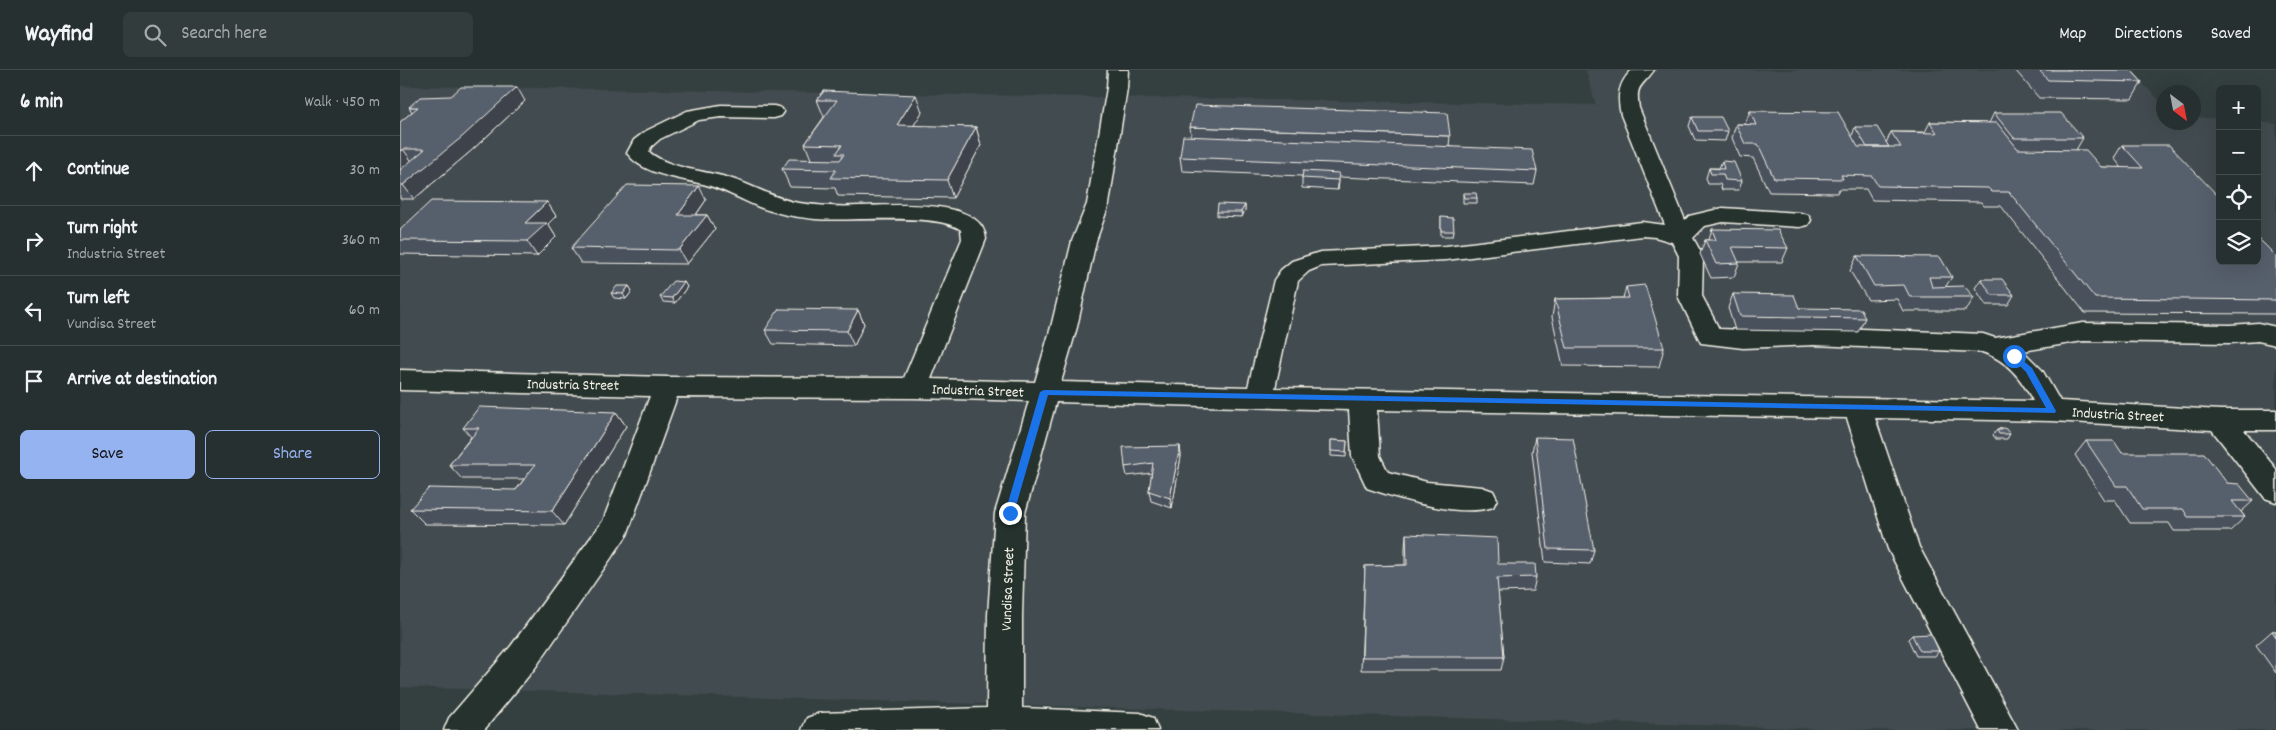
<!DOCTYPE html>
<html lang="en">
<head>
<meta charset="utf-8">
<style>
	body { margin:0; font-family:Dekko,sans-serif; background:#333c3c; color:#f1f3f6 }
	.controls { position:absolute; right:15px; top:15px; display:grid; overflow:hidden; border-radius:8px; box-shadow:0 5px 20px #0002 }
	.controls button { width:45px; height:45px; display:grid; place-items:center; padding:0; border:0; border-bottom:1px solid #434b4c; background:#273030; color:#f1f3f6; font:25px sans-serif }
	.compass { position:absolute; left:1756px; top:15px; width:45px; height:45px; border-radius:50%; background:#273030; box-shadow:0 5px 20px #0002; rotate:148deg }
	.stop { position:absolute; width:15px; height:15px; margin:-11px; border:4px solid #1a73e8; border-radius:50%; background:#fff }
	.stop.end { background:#1a73e8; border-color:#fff; box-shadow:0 1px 5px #0008 }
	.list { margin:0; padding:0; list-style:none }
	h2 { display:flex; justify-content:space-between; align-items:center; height:65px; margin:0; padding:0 20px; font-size:21px }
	h2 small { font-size:16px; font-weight:400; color:#a4a9ab }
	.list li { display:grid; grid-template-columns:32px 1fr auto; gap:15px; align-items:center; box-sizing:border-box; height:70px; padding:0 20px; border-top:1px solid #434b4c }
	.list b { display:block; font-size:19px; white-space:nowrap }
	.list p { margin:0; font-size:16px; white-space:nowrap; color:#a4a9ab }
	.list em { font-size:16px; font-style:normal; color:#a4a9ab }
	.actions { display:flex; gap:10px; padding:15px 20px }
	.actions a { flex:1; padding:11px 0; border:1px solid #95b2f1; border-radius:8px; text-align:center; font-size:18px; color:#95b2f1 }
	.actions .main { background:#95b2f1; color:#111 }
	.icon { flex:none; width:28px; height:28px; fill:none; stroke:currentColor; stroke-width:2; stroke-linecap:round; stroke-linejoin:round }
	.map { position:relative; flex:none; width:1876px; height:660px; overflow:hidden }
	header { display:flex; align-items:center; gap:30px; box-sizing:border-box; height:70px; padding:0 25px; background:#273030; border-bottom:1px solid #434b4c }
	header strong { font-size:24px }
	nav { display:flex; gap:28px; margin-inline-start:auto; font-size:18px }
	.search { width:350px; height:45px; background:#333c3c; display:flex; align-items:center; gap:12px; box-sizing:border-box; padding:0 18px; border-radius:8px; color:#a4a9ab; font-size:19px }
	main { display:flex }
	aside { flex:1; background:#273030 }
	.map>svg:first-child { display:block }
</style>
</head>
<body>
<header>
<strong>Wayfind</strong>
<div class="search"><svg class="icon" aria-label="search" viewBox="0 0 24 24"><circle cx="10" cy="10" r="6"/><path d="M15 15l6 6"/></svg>Search here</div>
<nav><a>Map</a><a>Directions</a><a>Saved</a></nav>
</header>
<main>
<aside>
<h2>6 min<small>Walk · 450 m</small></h2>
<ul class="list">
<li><svg class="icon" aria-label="ahead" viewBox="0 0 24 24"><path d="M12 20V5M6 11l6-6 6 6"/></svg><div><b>Continue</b></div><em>30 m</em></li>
<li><svg class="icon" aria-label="right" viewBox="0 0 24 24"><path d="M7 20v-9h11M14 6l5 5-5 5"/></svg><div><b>Turn right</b><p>Industria Street</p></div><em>360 m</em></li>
<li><svg class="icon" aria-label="left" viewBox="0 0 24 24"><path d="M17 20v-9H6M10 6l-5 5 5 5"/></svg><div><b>Turn left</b><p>Vundisa Street</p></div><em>60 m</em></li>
<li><svg class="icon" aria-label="arrive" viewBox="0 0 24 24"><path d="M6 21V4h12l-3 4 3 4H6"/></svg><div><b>Arrive at destination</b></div></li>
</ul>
<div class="actions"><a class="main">Save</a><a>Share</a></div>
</aside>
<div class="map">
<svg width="1876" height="660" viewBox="0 0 1876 660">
	<rect width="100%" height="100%" fill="#344040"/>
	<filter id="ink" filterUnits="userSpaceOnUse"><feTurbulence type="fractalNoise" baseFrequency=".02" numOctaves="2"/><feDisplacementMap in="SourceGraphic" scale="10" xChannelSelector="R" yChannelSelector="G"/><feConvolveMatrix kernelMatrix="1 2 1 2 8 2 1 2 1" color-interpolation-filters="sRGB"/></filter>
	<g filter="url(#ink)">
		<!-- built -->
		<path fill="#424c50" d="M1186 0H1729L1763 34 1764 52H1794V47L1820 49V191H1857V52L1876 54V660H1468L0 617V16L1196 35Z"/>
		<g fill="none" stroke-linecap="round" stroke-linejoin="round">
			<defs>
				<path id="minor" d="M708 0H728L727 18 709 134 696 171 677 257 661 312 848 317 874 210 881 200 892 191 920 182 1046 176 1242 152 1265 155 1221 45C1217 27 1218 14 1231 1L1254 0C1242 17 1235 14 1239 38L1285 150 1289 146 1323 138 1400 143 1408 145 1411 150 1408 155 1400 157 1323 152 1305 156 1293 168 1303 186 1302 226 1319 259 1343 260 1414 257 1583 264 1595 268 1683 253 1830 255 1858 253 1876 257V275L1858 271 1830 273 1683 271 1623 281 1642 300 1660 331 1820 340H1876V360H1844L1876 399V432L1865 428 1812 360 1652 351 1475 348 1519 477 1618 660H1581L1488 479 1447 348 977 340 980 386 988 402 1027 412 1082 417 1093 421 1097 429 1093 437C1059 448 1000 429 967 418L952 386 949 340 656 332 625 443 622 545V638L740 643 753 648 758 660H402L407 648 420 643 587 638 588 545 595 443 629 331 514 328 277 327 227 465 135 598 84 660H44L49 648 111 576 203 451 250 326 0 320V300L267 307 504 308 562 169 561 160C538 142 449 152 415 149 396 147 377 144 359 137 340 129 323 119 303 114 279 108 243 105 227 83L234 70 246 61 287 41 321 35 374 36 381 38 384 42 381 46 374 48 321 47 299 50 260 69 251 77 249 82C271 100 306 100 332 109 355 116 375 129 399 133 419 136 440 137 460 136 490 136 583 126 586 169L531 309 635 312 651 257 672 171 687 134 707 18ZM1242 166 1255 167 1272 172 1279 186 1278 226 1301 273 1343 278 1414 275 1582 282C1607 290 1621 308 1633 331L875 318 898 211 909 201 921 196 1046 190Z"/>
			</defs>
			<!-- minor casing -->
			<use href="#minor" stroke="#f4f1e8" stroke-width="3"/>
			<!-- minor -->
			<use href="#minor" fill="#26332d" fill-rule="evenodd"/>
		</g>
		<!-- wall -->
		<path fill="#4a515d" stroke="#f4f1e8" d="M1615 0H1731L1742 12 1732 29 1639 28Z
			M424 21 522 42 513 56 576 57 581 75 553 128 438 126 435 118 390 117 382 99 411 89 405 74 424 47 417 30Z
			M125 31 71 81 14 129H0V52L12 42 9 37Z
			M1350 41 1452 66 1455 57 1486 73 1491 62H1525L1530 52 1589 53 1594 43 1683 68 1676 80 1701 97 1722 98 1714 88 1722 75 1876 186V244L1685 243 1601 136H1584L1581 132 1472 130 1466 119H1439L1437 123 1369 122 1353 88 1340 87 1332 68 1336 54H1345Z
			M1292 47 1328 61 1325 71 1295 70 1289 56Z
			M790 57 1050 66 1049 76 1137 101 1134 115 939 107 938 120 902 118V106L782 101 780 87 791 66Z
			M1322 91 1342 111 1339 120H1322L1320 114H1308L1306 108 1309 98H1319Z
			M1063 123 1077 128V133H1063Z
			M306 130 296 145H307L315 159 287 194 181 193 171 178Z
			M147 132 156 146 148 154 156 167 137 186 0 184V160Z
			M845 135V140L842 147 817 146V142Z
			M1041 147 1054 161 1053 166H1041Z
			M1312 159 1388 178 1382 192H1339V193L1334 207 1311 208 1300 184 1305 170H1309Z
			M1457 186 1552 207 1546 216 1574 227 1566 241H1503L1497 229 1468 230 1450 201Z
			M1581 209 1614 225 1608 235H1586L1575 218Z
			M284 212 287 217 275 233 263 232 260 227Z
			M229 216 232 221 226 229 214 228 211 223Z
			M1226 217 1264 278 1259 297 1163 296 1152 247 1155 229 1223 228Z
			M1333 224 1399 238 1465 248 1458 262 1335 260 1328 238Z
			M458 240 464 254 454 276 373 274 365 260Z
			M216 342 226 356 164 455 25 454 10 439 116 420 124 409H62L49 395 71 367 63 358Z
			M1600 358 1610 364 1607 369H1596L1593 365 1597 360H1599Z
			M1135 367 1194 480 1190 494 1145 492 1132 382Z
			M931 370 947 371 946 387 931 386Z
			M1686 371 1722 383 1827 413 1853 431 1841 442 1845 447 1830 461H1774L1769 453H1730L1715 430H1704L1675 385Z
			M780 376 781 386 772 438 751 431 749 421 752 403 727 406 725 397Z
			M1006 464 1098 494 1136 507 1133 521 1098 522 1104 587 1101 600H961L965 496 1005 495V478Z
			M1872 561H1876V603L1856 575Z
			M1512 565 1539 581 1535 586H1516L1508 569Z"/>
		<!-- shaded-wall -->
		<path fill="#3c424c" stroke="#f4f1e8" d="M117 17 125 31 71 81 14 129 3 115Z
			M516 25 522 42 503 73 497 55Z
			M576 57 581 75 553 128 547 110Z
			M3 79 13 93 0 104V81Z
			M939 103V112L938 120V110Z
			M299 116 306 130 286 159 278 145Z
			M147 132 156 146 148 154 156 167 137 186 127 171 125 153Z
			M845 135V140L842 147 841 142Z
			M307 145 315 159 287 194 279 180Z
			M284 212 287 217 275 233 272 228Z
			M229 216 232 221 226 229 223 224Z
			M458 240 464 254 454 276 447 261Z
			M216 342 226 356 164 455 152 441Z
			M780 376 781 386 772 438 770 428Z"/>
		<!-- building -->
		<path fill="#565e6c" stroke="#f4f1e8" d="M1639 0H1731L1742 12 1648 10Z
			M61 17H117L62 67 3 115H0V100L25 79H3L0 81V52L18 37H9L20 27 51 26Z
			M424 21 516 25 497 55 576 57 547 110 431 108 436 100 382 99 389 89 440 90 444 84H436L442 75 405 74 437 30H417Z
			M795 35 1047 43 1050 66 790 57Z
			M1350 41 1438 42 1458 77H1501L1491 62 1537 63 1530 52 1597 53 1618 79 1686 80 1701 97 1743 98 1722 75H1769L1820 128V191H1857V167L1876 186V230L1695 228 1609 122H1592L1588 118 1478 116 1472 106 1441 105 1443 109 1374 108 1358 74H1345L1336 54 1356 55Z
			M1594 43H1661L1683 68H1614Z
			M1292 47H1321L1328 61H1298Z
			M1455 57H1477L1489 77H1467Z
			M783 66 1132 80 1137 101 780 87Z
			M1322 91 1334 92 1342 111 1325 110 1323 104H1311L1309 98 1324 99Z
			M903 101 939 103 938 110 902 108Z
			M227 115 299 116 278 145H307L279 180 171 178Z
			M1063 123H1076L1077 128H1064Z
			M31 131 147 132 125 153H147L127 171 0 170V160Z
			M818 134 845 135 841 142H817Z
			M1041 147 1053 148 1054 161H1041Z
			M1312 159 1378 160 1388 178 1332 177 1339 193 1316 194 1305 170H1316Z
			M1457 186 1540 187 1552 207H1529L1532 217 1564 216 1574 227H1510L1504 215 1474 216Z
			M1581 209H1602L1614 225H1592Z
			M273 211 284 212 272 228 260 227Z
			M1245 215 1264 278H1167L1155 229 1229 228 1226 217Z
			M217 216H229L223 224 211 223Z
			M1333 224 1394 225 1399 238 1461 239 1465 248 1340 246Z
			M379 239 458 240 447 261 365 260Z
			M79 337 216 342 152 441 10 439 29 418 116 420 135 395H49L79 358H63Z
			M1600 358H1605L1610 364H1599L1597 360H1602Z
			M1135 367 1173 368 1194 480 1148 479Z
			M931 370 947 371 946 382 931 381Z
			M1686 371H1714L1722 383H1804L1827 413 1839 414 1853 431H1832L1845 447H1788L1783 439H1742L1727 416H1716Z
			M780 376 770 428 749 421 753 393 725 397 723 377Z
			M1006 464 1097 468 1098 494H1135L1136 507 1097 508 1104 587H962L965 496 1007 495Z
			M1872 561H1876V567Z
			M1531 564 1539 581H1520L1512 565Z"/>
	</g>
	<!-- route -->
	<path fill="#1a73e8" d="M1614 283 1632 298 1656 341 1655 343 648 325 614 443 610 447 605 443 640 322 644 320 1646 338 1626 302 1610 286Z"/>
	<g text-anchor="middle" stroke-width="4.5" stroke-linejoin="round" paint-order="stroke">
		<!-- street labels -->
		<g font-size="15" fill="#f4f1e8" stroke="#26332d">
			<text transform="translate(173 314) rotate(1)" y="5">Industria Street</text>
			<text transform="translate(578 320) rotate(2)" y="5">Industria Street</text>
			<text transform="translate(1718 344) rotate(3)" y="5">Industria Street</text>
			<text transform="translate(607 519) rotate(-88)" y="5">Vundisa Street</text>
		</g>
	</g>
</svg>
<div class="controls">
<button>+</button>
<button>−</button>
<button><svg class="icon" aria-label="locate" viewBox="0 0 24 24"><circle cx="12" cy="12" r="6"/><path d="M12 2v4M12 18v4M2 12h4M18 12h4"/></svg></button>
<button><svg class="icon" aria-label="layers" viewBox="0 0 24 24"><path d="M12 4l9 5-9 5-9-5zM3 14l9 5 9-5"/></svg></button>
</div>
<svg class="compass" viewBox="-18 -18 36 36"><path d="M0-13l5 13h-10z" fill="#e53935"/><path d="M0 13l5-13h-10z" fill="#a4a9ab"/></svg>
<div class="stop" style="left:1614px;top:286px"></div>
<div class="stop end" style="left:610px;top:443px"></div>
</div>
</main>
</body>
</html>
